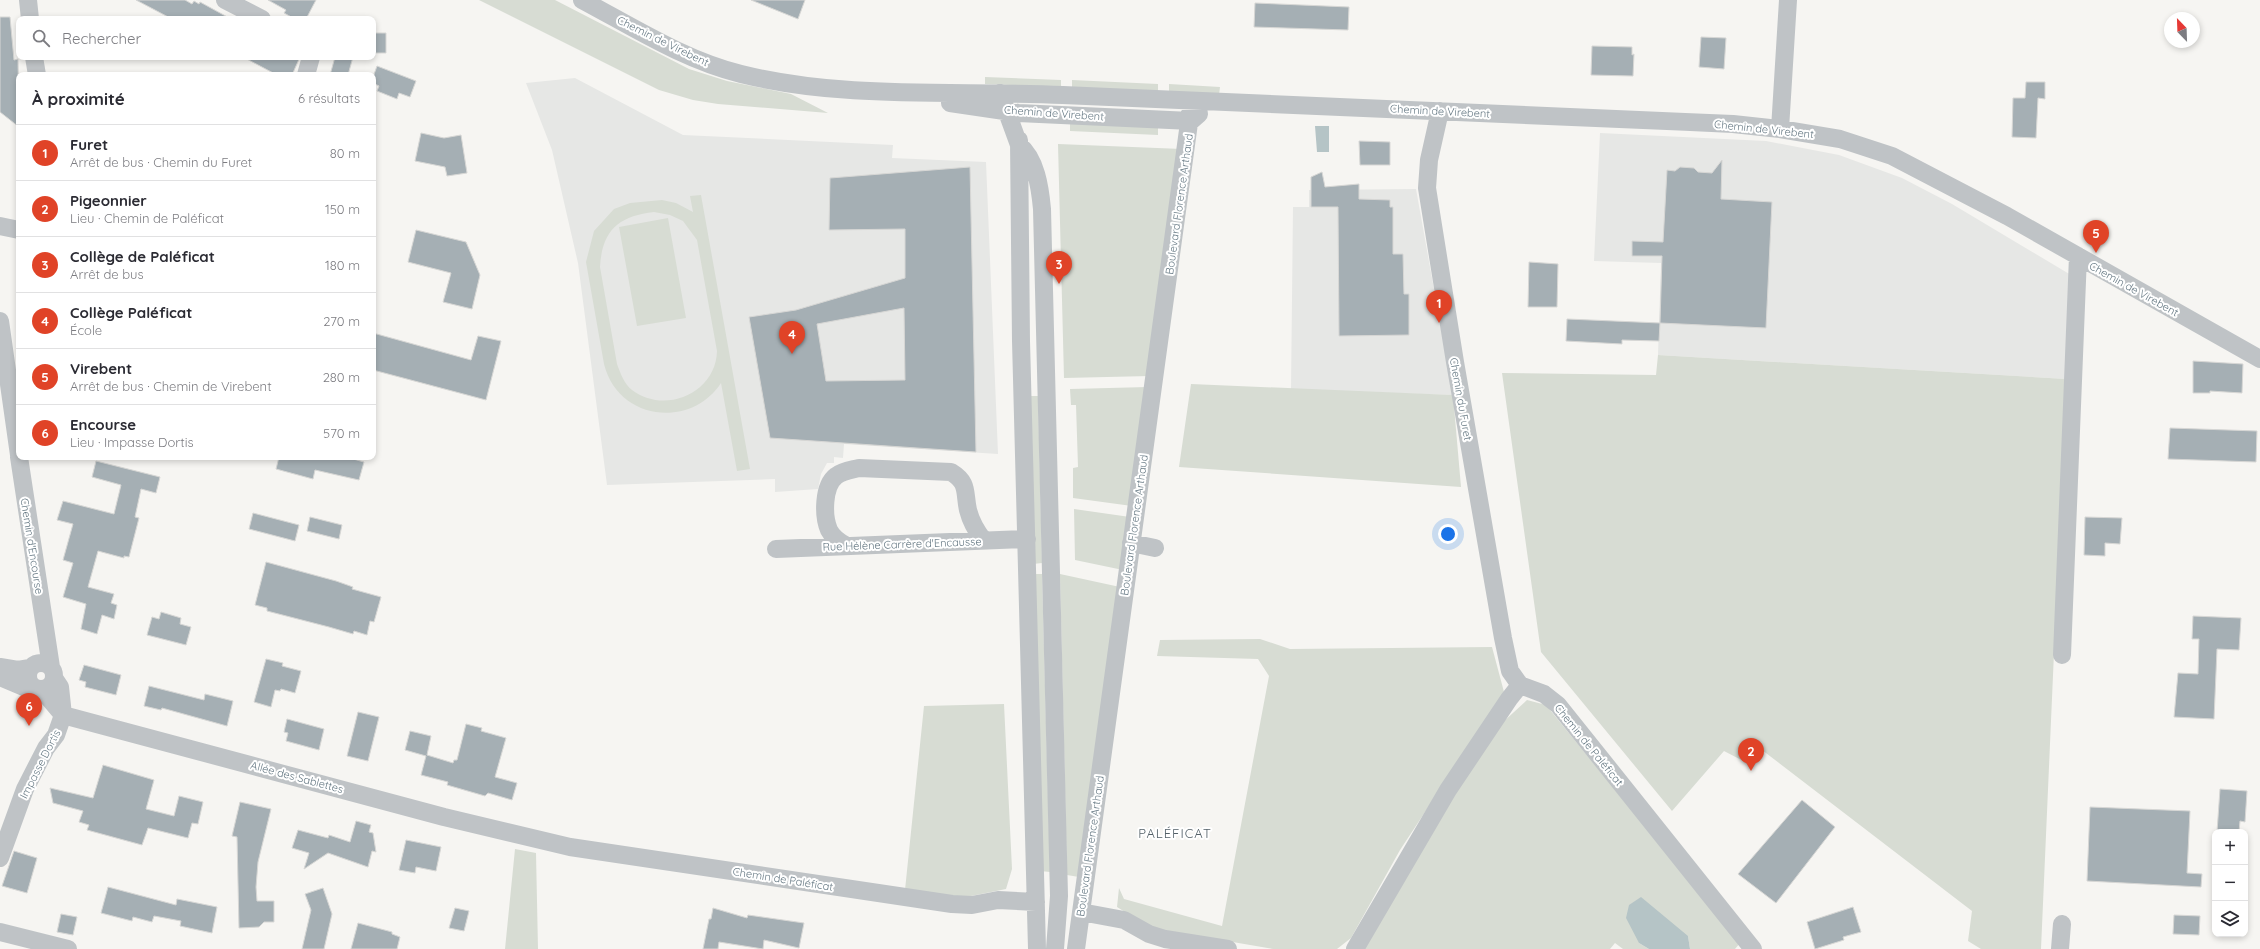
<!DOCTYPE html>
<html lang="fr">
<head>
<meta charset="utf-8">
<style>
	body { margin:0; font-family:Quicksand,sans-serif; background:#f7f7f7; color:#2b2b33 }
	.controls { position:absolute; right:12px; bottom:12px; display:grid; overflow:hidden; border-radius:8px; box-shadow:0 2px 6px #0003 }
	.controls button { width:36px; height:36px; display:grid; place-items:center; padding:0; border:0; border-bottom:1px solid #e1e1e2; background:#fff; color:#2b2b33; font:20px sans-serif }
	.compass { position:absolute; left:2164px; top:12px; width:36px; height:36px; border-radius:50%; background:#fff; box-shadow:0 2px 6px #0003; rotate:337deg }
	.you { position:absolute; left:1448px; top:534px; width:14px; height:14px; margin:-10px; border:3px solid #fff; border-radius:50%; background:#1a73e8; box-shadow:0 0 0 6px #1a73e833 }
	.badge { display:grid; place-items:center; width:26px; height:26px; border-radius:50%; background:#e04327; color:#fff; font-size:13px; font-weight:700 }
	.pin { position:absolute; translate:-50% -33px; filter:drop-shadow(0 1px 2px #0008) }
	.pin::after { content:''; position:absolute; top:21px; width:14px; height:12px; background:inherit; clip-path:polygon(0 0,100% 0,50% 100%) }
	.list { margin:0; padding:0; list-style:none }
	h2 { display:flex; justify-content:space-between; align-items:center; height:52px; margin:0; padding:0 16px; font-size:17px }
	h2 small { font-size:13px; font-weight:400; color:#7c7c81 }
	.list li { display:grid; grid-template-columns:26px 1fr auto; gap:12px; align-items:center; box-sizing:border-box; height:56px; padding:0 16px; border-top:1px solid #e1e1e2 }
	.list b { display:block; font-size:15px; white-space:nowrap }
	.list p { margin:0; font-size:13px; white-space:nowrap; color:#7c7c81 }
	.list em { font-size:13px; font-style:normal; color:#7c7c81 }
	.icon { flex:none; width:22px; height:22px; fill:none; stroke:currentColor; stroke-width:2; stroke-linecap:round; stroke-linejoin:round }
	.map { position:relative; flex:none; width:2260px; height:949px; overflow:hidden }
	.search { position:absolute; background:#fff; box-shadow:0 2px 6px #0003; left:16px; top:16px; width:360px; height:44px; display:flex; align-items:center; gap:10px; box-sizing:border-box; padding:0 14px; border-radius:8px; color:#7c7c81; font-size:15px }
	.panel { position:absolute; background:#fff; box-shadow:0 2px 6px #0003; left:16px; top:72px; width:360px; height:388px; border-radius:8px }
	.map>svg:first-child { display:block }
</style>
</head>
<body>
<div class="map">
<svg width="2260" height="949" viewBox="0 0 2260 949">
	<rect width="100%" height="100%" fill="#f6f5f2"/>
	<!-- built -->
	<path fill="#e6e7e5" d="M575 78 683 135 893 145 892 158 986 162 998 454 844 444 843 458 834 457V463H827L821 474 818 489 775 492V479L607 485 578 263 552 150 526 83Z
		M1600 133 1766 141 1839 155 1902 178 1952 204 2071 275 2066 379 1658 355 1661 263 1594 261Z
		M1416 189 1453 395 1291 390 1293 207H1309V190Z"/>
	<!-- green -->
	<path fill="#d7dcd3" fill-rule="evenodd" d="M479 0H555L689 69 727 81 791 94 828 113 718 104 693 100 659 90Z
		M985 77 1061 80V87L985 84Z
		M1072 80 1158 84V92L1072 88Z
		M1169 84 1220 87 1219 95 1169 92Z
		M1070 123 1158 127V135L1070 131Z
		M1058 144 1182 149 1150 376 1064 378Z
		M701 195 750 469 737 471 721 383C691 429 618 421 604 364L586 262 594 231 614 209 630 203 662 200 676 203 693 212 690 196ZM654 212 670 215 683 221 697 240 717 351C716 393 665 415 632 390 624 384 620 372 617 364L600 267C602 230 619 216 654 212Z
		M668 218 686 318 637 326 619 227Z
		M1658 355 2066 379 2041 949H1981L1968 941 1972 911 1762 750 1751 765 1724 751 1672 811 1541 652 1502 373 1656 375Z
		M1191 384 1453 395 1461 487 1179 467Z
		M1148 387 1132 506 1073 498V468L1078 467 1076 405H1071L1070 389Z
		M1028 396H1038L1042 563 1033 564Z
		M1074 509 1130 517 1123 570 1075 560Z
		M1033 574H1042L1050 872 1040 871Z
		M1060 574 1120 587 1079 877 1067 875Z
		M1260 639 1290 649 1492 647 1504 692 1400 850 1351 938 1337 949H1273L1151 928 1117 907 1119 888 1124 899 1222 926 1269 676 1258 659 1157 656 1160 640Z
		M1527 700 1546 705 1740 943 1735 949H1690L1688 936 1639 943 1649 949H1623L1615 943 1610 949H1361L1449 796 1502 723Z
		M1004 704 1012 869 1006 889 956 899 905 890 924 706Z
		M515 849 536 853 538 949H505Z"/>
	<!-- water -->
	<path fill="#b5c4c6" d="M1315 126H1329V152H1317Z
		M1641 897 1688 936 1690 949H1649L1639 943 1626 918 1629 905Z"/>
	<!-- building -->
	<path fill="#a5afb4" stroke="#d7d7d5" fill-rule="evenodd" d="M136 0H185L192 4 194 1 199 4 200 2 231 19H172Z
		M268 0H316L306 19H295L284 13 286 10Z
		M751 0H805L798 19Z
		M1255 3 1349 7 1348 30 1254 27Z
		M0 17H10L14 60 18 59 19 127 0 112Z
		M373 33H386V53H373Z
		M1701 37 1726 38 1724 69 1699 67Z
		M1592 46 1632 47V55L1634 54 1633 76 1591 75Z
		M243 57H300L292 75H277Z
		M335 57H353L348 75H330Z
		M377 66 416 81 410 97 399 93 397 99 377 91 379 86 373 83V77Z
		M2026 82H2045V99L2038 98 2036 138 2012 137 2013 98H2025Z
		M421 133 444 138 461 135 467 173 447 176 445 167 415 161Z
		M1359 141 1390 142V165H1360Z
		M1722 160 1721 199 1772 202 1766 328 1660 323 1659 341 1622 340V344L1566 341 1567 319 1660 323 1662 256H1632V241L1663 242 1667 170 1675 171 1680 167 1694 168 1698 172 1712 173Z
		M970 167 976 452 770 438 749 317 796 310 905 278V229L829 230 830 178ZM904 308 905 380 826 381 817 324Z
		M1322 172 1325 187 1359 184V199L1390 200V207H1393V254H1403L1404 294H1409V335L1339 336 1338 207H1311V177Z
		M416 230 466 242 480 275 472 309 443 302 451 273 408 262Z
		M1529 262 1558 264 1557 307H1528Z
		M373 333 471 360 478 336 501 341 486 400 373 370Z
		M2193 361 2243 364 2242 393 2210 391V393H2193Z
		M2170 428 2257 431 2256 462 2168 459Z
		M279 457H346L364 462 359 480 315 470 313 479 276 469Z
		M96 461 160 477 156 493 141 489 135 517 139 518 129 557 124 556V558L98 551 88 587 114 594 111 603 117 605 114 619 102 615 97 634 81 629 86 604 63 597 73 563 63 560 73 524 57 520 63 501 114 514 121 485 92 477Z
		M253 513 299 525 295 541 249 529Z
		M310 517 342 525 339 539 307 531Z
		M2085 517 2122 518 2120 544 2105 543V556L2084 555Z
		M266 562 336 581 353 587 352 589 381 597 374 622 370 621 367 635 354 631 353 634 329 627 267 611V608L255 605Z
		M161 612 181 618 180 624 191 627 186 645 147 635 152 617 159 619Z
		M2193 616 2241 618 2239 650 2217 649 2214 719 2174 717 2178 673 2198 674 2199 639H2192Z
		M266 659 283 663 282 666 301 671 295 693 281 689 280 691 275 690 271 707 254 702Z
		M84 665 121 675 116 695 85 687 86 682 79 680Z
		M149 686 204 700 205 694 233 701 227 726 162 708 161 710 144 706Z
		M358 712 379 717 368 761 347 756Z
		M287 719 324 729 319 750 286 741 288 733 284 732Z
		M466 724 482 728 481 731 506 738 495 777 517 783 512 800 488 793 485 796 447 785 448 782 421 775 426 756 405 750 410 731 431 736 427 755 453 763 454 760H457Z
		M103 765 154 780 146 809 174 816 179 796 203 802 198 824 192 823 188 838 148 828 142 845 87 830 89 825 79 822 83 811 53 803 50 788 93 798Z
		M2220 789 2247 791 2245 822 2240 821 2239 832H2217Z
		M1802 800 1835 827 1776 903 1738 874Z
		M240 802 271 809 258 862 256 887 257 901H274V922H264L259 927 239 928 237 837 232 836Z
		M2090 807 2190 811 2187 873 2202 874 2201 887 2087 881Z
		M356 821 371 825 369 832 373 833 376 852 372 851 368 867 328 853 304 869 309 853 292 848 298 830 328 838 329 835 350 842Z
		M406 840 441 847 436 871 416 867 415 873 399 870Z
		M14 851 37 858 27 893 2 886Z
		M108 887 176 905 177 899 217 907 212 933 180 926 181 921 154 916 152 922 133 917 132 921 101 913Z
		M323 888 332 914 324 949H302L311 910 305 894Z
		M1853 907 1861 932 1843 937 1844 940 1815 949 1807 922Z
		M455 908 469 911 464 931 449 928Z
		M713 908 747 918 748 915 804 923 799 948 764 940 763 949 719 942 718 949H703L709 919H711Z
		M61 914 77 917 73 935 57 932Z
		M2174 915 2200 916 2199 935 2173 934Z
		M358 923 392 932V934L400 937 397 949H351Z"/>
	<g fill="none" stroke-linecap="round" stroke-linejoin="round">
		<!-- minor -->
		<path stroke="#bfc3c6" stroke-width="18" d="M28 0 30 19
			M225 0 262 19
			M582 0C633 27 684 60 741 74 846 100 957 90 1063 95 1287 106 1510 114 1733 124L1780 129 1840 139 1892 156 2007 216 2260 359
			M34 57 37 75
			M306 75 311 57
			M1000 93 1019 145C1036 159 1040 187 1042 209L1059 896 1055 949
			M950 103 1018 113 1191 121 1199 114
			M1440 111 1429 160 1427 188 1455 362 1503 638 1510 671 1520 685
			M1780 129 1788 0
			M1019 140 1021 341 1037 949
			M0 226 19 230
			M0 321 19 455
			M19 457 51 667
			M1131 543 1155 548
			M847 546C839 542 833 538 829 530 823 516 823 486 836 476 842 471 851 470 859 468L951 472C969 483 964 492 968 510 971 522 977 532 984 541
			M776 549 1027 539
			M2062 655 2078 256
			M28 676a13 13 0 1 1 26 0a13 13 0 1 1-26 0Z
			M0 667 18 670 30 668
			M0 677 26 688 30 685
			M1520 685 1544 694 1558 705 1753 949
			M41 689 63 715 444 817 570 847 952 904 972 905 998 900 1036 902
			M0 858 25 789 46 748 56 735 63 715 60 687 54 678
			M1081 912 1124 920 1149 934 1165 939 1228 949
			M0 932 68 949
			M1076 949 1192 101
			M1355 949 1448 790 1509 699 1520 685
			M2060 949 2062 924"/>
	</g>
	<g text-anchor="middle" stroke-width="4" stroke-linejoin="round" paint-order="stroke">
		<!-- street labels -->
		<g font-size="11" fill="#657883" stroke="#fff">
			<text transform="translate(663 41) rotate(26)" y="4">Chemin de Virebent</text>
			<text transform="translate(1440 111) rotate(3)" y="4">Chemin de Virebent</text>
			<text transform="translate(1054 113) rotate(4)" y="4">Chemin de Virebent</text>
			<text transform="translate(1764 129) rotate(6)" y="4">Chemin de Virebent</text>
			<text transform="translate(1179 204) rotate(-82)" y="4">Boulevard Florence Arthaud</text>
			<text transform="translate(2134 289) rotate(29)" y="4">Chemin de Virebent</text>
			<text transform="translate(1461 399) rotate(80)" y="4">Chemin du Furet</text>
			<text transform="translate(1134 525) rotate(-82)" y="4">Boulevard Florence Arthaud</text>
			<text transform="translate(902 544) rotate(-2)" y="4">Rue Hélène Carrère d'Encausse</text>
			<text transform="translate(32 546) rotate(81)" y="4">Chemin d'Encourse</text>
			<text transform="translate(1589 745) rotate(51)" y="4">Chemin de Paléficat</text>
			<text transform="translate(40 764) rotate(-63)" y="4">Impasse Dortis</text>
			<text transform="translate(297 777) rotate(15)" y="4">Allée des Sablettes</text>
			<text transform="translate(1090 846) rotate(-82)" y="4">Boulevard Florence Arthaud</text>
			<text transform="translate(783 879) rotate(9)" y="4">Chemin de Paléficat</text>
		</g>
		<!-- quarter labels -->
		<g font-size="13" letter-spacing="1" fill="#536068" stroke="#fff">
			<text x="1175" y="838">PALÉFICAT</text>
		</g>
	</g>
</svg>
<div class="controls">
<button>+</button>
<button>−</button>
<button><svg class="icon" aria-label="layers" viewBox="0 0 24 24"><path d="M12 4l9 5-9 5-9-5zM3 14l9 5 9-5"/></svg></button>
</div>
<svg class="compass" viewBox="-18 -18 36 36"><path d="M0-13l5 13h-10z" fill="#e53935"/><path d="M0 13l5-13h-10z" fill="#7c7c81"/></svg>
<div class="you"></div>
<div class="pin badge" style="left:1439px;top:323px">1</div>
<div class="pin badge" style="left:1751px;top:771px">2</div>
<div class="pin badge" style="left:1059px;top:284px">3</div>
<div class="pin badge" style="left:792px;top:354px">4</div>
<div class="pin badge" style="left:2096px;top:253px">5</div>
<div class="pin badge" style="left:29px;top:726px">6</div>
<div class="search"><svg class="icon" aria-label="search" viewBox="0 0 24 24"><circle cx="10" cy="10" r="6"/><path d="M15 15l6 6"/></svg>Rechercher</div>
<section class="panel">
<h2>À proximité<small>6 résultats</small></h2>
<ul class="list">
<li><span class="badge">1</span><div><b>Furet</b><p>Arrêt de bus · Chemin du Furet</p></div><em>80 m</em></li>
<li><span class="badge">2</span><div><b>Pigeonnier</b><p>Lieu · Chemin de Paléficat</p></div><em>150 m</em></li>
<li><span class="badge">3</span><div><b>Collège de Paléficat</b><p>Arrêt de bus</p></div><em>180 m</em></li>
<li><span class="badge">4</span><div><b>Collège Paléficat</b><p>École</p></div><em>270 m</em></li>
<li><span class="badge">5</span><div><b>Virebent</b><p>Arrêt de bus · Chemin de Virebent</p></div><em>280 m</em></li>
<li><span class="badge">6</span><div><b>Encourse</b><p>Lieu · Impasse Dortis</p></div><em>570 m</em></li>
</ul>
</section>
</div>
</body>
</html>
